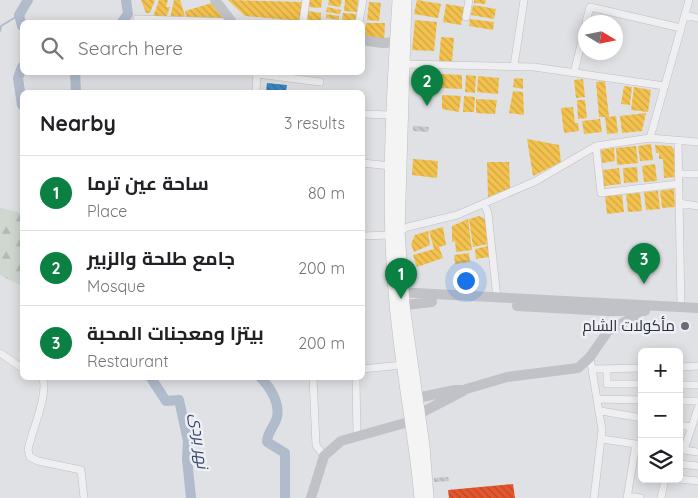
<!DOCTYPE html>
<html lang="en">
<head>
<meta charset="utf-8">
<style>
	body { margin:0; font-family:Quicksand,Cairo,sans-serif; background:#f2f2f2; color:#202124 }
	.controls { position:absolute; right:15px; bottom:15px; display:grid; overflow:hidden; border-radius:8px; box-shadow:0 2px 12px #0003 }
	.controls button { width:45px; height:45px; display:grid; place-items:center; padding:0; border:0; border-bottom:1px solid #e0e0e0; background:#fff; color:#202124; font:25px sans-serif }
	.compass { position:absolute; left:578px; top:15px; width:45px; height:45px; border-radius:50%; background:#fff; box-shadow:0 2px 12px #0003; rotate:100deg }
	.you { position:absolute; left:465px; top:280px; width:18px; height:18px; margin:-12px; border:4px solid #fff; border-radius:50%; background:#1a73e8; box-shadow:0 0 0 8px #1a73e833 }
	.badge { display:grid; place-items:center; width:32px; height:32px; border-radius:50%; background:#0b8043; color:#fff; font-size:16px; font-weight:700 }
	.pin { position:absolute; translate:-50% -41px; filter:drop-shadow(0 1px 2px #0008) }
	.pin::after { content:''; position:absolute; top:26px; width:18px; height:15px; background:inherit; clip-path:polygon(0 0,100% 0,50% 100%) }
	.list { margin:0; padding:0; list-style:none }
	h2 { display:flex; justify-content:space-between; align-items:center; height:65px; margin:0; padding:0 20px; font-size:21px }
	h2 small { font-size:16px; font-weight:400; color:#757577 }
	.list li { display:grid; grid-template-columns:32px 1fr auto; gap:15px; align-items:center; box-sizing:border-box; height:75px; padding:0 20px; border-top:1px solid #e0e0e0 }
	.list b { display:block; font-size:19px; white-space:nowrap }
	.list p { margin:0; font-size:16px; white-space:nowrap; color:#757577 }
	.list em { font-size:16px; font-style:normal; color:#757577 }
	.icon { flex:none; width:28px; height:28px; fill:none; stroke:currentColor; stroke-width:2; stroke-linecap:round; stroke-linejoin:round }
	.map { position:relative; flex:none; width:698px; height:498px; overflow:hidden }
	.search { position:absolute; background:#fff; box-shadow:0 2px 12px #0003; left:20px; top:20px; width:345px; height:55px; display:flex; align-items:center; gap:12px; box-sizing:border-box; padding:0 18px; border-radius:8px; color:#757577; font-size:19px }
	.panel { position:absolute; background:#fff; box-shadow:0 2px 12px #0003; left:20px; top:90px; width:345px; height:290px; border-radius:8px }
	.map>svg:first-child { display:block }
</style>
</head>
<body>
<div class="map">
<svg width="698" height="498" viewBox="0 0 698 498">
	<defs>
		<pattern id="forest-firs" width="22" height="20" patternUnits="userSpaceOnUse" patternTransform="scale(1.25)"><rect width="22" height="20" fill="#d0d7d0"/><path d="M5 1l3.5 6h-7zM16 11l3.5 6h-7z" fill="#b3b9b4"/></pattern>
		<pattern id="homes-back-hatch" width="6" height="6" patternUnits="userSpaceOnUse" patternTransform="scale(1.25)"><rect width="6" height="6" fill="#f2c14e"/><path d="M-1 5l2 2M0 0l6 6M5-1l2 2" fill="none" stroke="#d0a645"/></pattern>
		<pattern id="shops-back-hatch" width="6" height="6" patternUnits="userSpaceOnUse" patternTransform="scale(1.25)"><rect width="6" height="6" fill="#e4572e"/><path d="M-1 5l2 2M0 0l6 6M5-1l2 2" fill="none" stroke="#b94828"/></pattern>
		<pattern id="schools-back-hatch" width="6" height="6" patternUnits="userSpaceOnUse" patternTransform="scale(1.25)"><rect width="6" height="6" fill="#3f88c5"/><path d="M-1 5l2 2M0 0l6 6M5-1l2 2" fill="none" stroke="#3570a1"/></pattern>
		<pattern id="building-back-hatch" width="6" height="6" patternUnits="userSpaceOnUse" patternTransform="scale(1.25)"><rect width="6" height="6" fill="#c8c9cc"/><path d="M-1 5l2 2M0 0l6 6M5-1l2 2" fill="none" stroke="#acadb0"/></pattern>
	</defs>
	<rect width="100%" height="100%" fill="#e0e1e4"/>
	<!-- forest -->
	<path fill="url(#forest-firs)" d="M0 208 22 213V286L0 275Z"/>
	<!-- homes -->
	<path fill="url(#homes-back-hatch)" d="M141 0H155L150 13H146Z
		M159 0H168L166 7H170L166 18 153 17Z
		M174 0H180L185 16 170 19Z
		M228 0 303 2 301 21 245 16Z
		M309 0H322L321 8 308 7Z
		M329 0H342L340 7 328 5Z
		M345 0H358L357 12 344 11Z
		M417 0 441 4 438 18 414 14Z
		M474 0H486L485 4 474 3Z
		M369 2 381 3 379 21 367 20Z
		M212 3 225 19H187L185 11Z
		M446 4 464 7 461 25 443 22Z
		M473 5 496 9 494 19 471 15Z
		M327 7 341 10 340 14 326 12Z
		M308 11 321 13V22L307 21Z
		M343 13 356 14V22H342Z
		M326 14 339 16V20L326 18Z
		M470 19 494 22 493 30 469 26Z
		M415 20 437 22 434 51 412 50Z
		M366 23H385L384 42 364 35Z
		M441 37 454 38 452 62 439 61Z
		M413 72 439 74 437 89 412 87Z
		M442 74 462 75V89L441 88Z
		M466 75 476 76 475 93 465 92Z
		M478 76 499 78 498 94 477 92Z
		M517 78 523 79V89L513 87 514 79Z
		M583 79 585 97 576 98 574 80Z
		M605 81 609 117 616 116 618 133 607 134 605 117H599L596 82Z
		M624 86 632 87 630 105 621 104Z
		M634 87 651 90 648 112 631 110Z
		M513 91 523 92 524 115 509 113Z
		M442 95 461 96 459 112 442 109Z
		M464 96 475 97 474 112H463Z
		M476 99 497 100 495 114 476 113Z
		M577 100H585L587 118 578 119Z
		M573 107 575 123H578L579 131 564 133 561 108Z
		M646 113 642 131 622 133 620 116Z
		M600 119 602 132 584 134 582 121Z
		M527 139 559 145 561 162 533 176Z
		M651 144 653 160 640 161 638 146Z
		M655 145 671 146 674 150 675 177 664 178 663 159H659V153H656Z
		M636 146 638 163 617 165 616 148Z
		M614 148 615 161 602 163 601 150Z
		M413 159 438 161 437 178 412 175Z
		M487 162H509L510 188 488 197Z
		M655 164 657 181 644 182 642 166Z
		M637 167 638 182 624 183 623 168Z
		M619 168 621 184 604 186 603 170Z
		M674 189 675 207 662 208 660 191Z
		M658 191 660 209 646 210 644 192Z
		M640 193 642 211 628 212 626 194Z
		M622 195 624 212 607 214 605 196Z
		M479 216 485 219 488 244 473 247 469 219Z
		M468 219 472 250 456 252 455 241 452 242V226Z
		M443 227 446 245 439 247 443 258 417 267 413 255 434 249 429 231Z
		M428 231 430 245 414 252 411 244 415 235Z
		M488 246 489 257 476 259 475 249Z
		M469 253 470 262 455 264 454 255Z"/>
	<!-- shops -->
	<path fill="url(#shops-back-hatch)" d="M513 484 515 498H449L448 490Z"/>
	<!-- schools -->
	<path fill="url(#schools-back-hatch)" d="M267 83 287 85 286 92H266Z"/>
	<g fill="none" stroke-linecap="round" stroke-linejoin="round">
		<!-- stream -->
		<path stroke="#b0bbcc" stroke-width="2" d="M0 31 1 26 19 15"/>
		<!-- river -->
		<path stroke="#b0bbcc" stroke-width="10" d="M122 22 128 14 126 0
			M22 26 19 15 28 0
			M22 67 18 78 22 105
			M75 72 76 92
			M151 378 166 401 179 400 188 441 187 459 191 498
			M261 378C270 387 280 403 277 417 275 426 267 432 267 442L285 453V498"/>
	</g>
	<!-- building -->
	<path fill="url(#building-back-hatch)" d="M413 126 429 127 428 132 413 131Z
		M448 477 449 481 434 482V478Z"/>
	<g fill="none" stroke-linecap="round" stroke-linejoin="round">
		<defs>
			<path id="street" d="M685 15 698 18
				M466 17 469 0
				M137 19 231 22
				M303 22 306 0
				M359 22 363 0
				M586 22 590 7 681 28
				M404 64 534 67 665 86
				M514 66 524 0
				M574 73 586 24
				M257 74 320 82
				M256 92 257 72
				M362 114 392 115
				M650 138 689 0
				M678 141 681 307
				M596 146 601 193 678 184
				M362 163 391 166
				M678 174H698
				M484 203 488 213 497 298
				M679 203 698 206
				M362 236 390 235 408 227 457 215 536 181 596 146 650 138 698 142
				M0 353 22 368
				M590 357 602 430 594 498
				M679 367 698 366
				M362 369 403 365
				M593 369 642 368
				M607 369V384H642
				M43 378C48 396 32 430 28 450L30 457 38 461 81 470 84 498
				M313 378 316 445 324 456
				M356 378 357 436
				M679 385H698
				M599 399 642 400
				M679 401H698
				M601 411 642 418
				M679 425 691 427
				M602 439 642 445
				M679 450H684L698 408
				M684 450 698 452
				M679 464 698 466
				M679 479 698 481
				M627 496 640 498
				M627 498 636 444
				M661 498 665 479"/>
			<path id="primary" d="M398 0C392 97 386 195 394 291 399 361 414 429 420 498
				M406 0 399 231 404 305 424 446 428 498"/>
		</defs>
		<!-- street casing -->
		<use href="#street" stroke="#bebfc2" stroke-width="8"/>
		<!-- primary casing -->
		<use href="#primary" stroke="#bdbec1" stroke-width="12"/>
		<!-- street -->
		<use href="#street" stroke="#efeff1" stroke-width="7"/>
		<!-- secondary -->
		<path stroke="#c1c2c7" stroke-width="10" d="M215 0 232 22
			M362 40 382 43 403 42
			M397 292 698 308
			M397 306 432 302
			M517 306 608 311H645
			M417 398 455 390H463L507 377 578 368 590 357 608 331 636 316 638 308
			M419 414 463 391
			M311 498 324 456 341 441 412 421"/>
		<!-- primary -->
		<use href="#primary" stroke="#f4f4f5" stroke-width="11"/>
	</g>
	<!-- markers -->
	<circle fill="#696c76" stroke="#edeff4" stroke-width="2" cx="685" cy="326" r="5"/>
	<g text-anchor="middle" stroke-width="5" stroke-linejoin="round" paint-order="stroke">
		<!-- poi labels -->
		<g font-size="15" fill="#292d3b" stroke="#edeff4" text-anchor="end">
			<text x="675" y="331">مأكولات الشام</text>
		</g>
		<!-- water labels -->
		<g font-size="16" font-style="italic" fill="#38496a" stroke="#edeff4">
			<text transform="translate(200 441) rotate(83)" y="6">نهر بردى</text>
		</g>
	</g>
</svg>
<div class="controls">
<button>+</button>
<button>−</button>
<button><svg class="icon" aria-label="layers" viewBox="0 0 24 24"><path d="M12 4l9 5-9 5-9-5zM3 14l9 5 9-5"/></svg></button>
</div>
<svg class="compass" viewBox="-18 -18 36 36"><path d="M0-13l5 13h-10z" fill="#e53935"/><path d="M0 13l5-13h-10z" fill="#757577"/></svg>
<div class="you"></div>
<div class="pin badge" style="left:401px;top:299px">1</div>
<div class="pin badge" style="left:427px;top:106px">2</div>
<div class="pin badge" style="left:644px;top:284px">3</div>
<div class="search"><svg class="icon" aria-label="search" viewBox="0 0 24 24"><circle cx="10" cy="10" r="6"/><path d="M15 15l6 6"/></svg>Search here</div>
<section class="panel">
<h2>Nearby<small>3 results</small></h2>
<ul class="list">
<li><span class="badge">1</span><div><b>ساحة عين ترما</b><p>Place</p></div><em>80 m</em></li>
<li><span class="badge">2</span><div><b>جامع طلحة والزبير</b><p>Mosque</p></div><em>200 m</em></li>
<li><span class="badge">3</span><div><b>بيتزا ومعجنات المحبة</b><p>Restaurant</p></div><em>200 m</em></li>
</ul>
</section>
</div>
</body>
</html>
